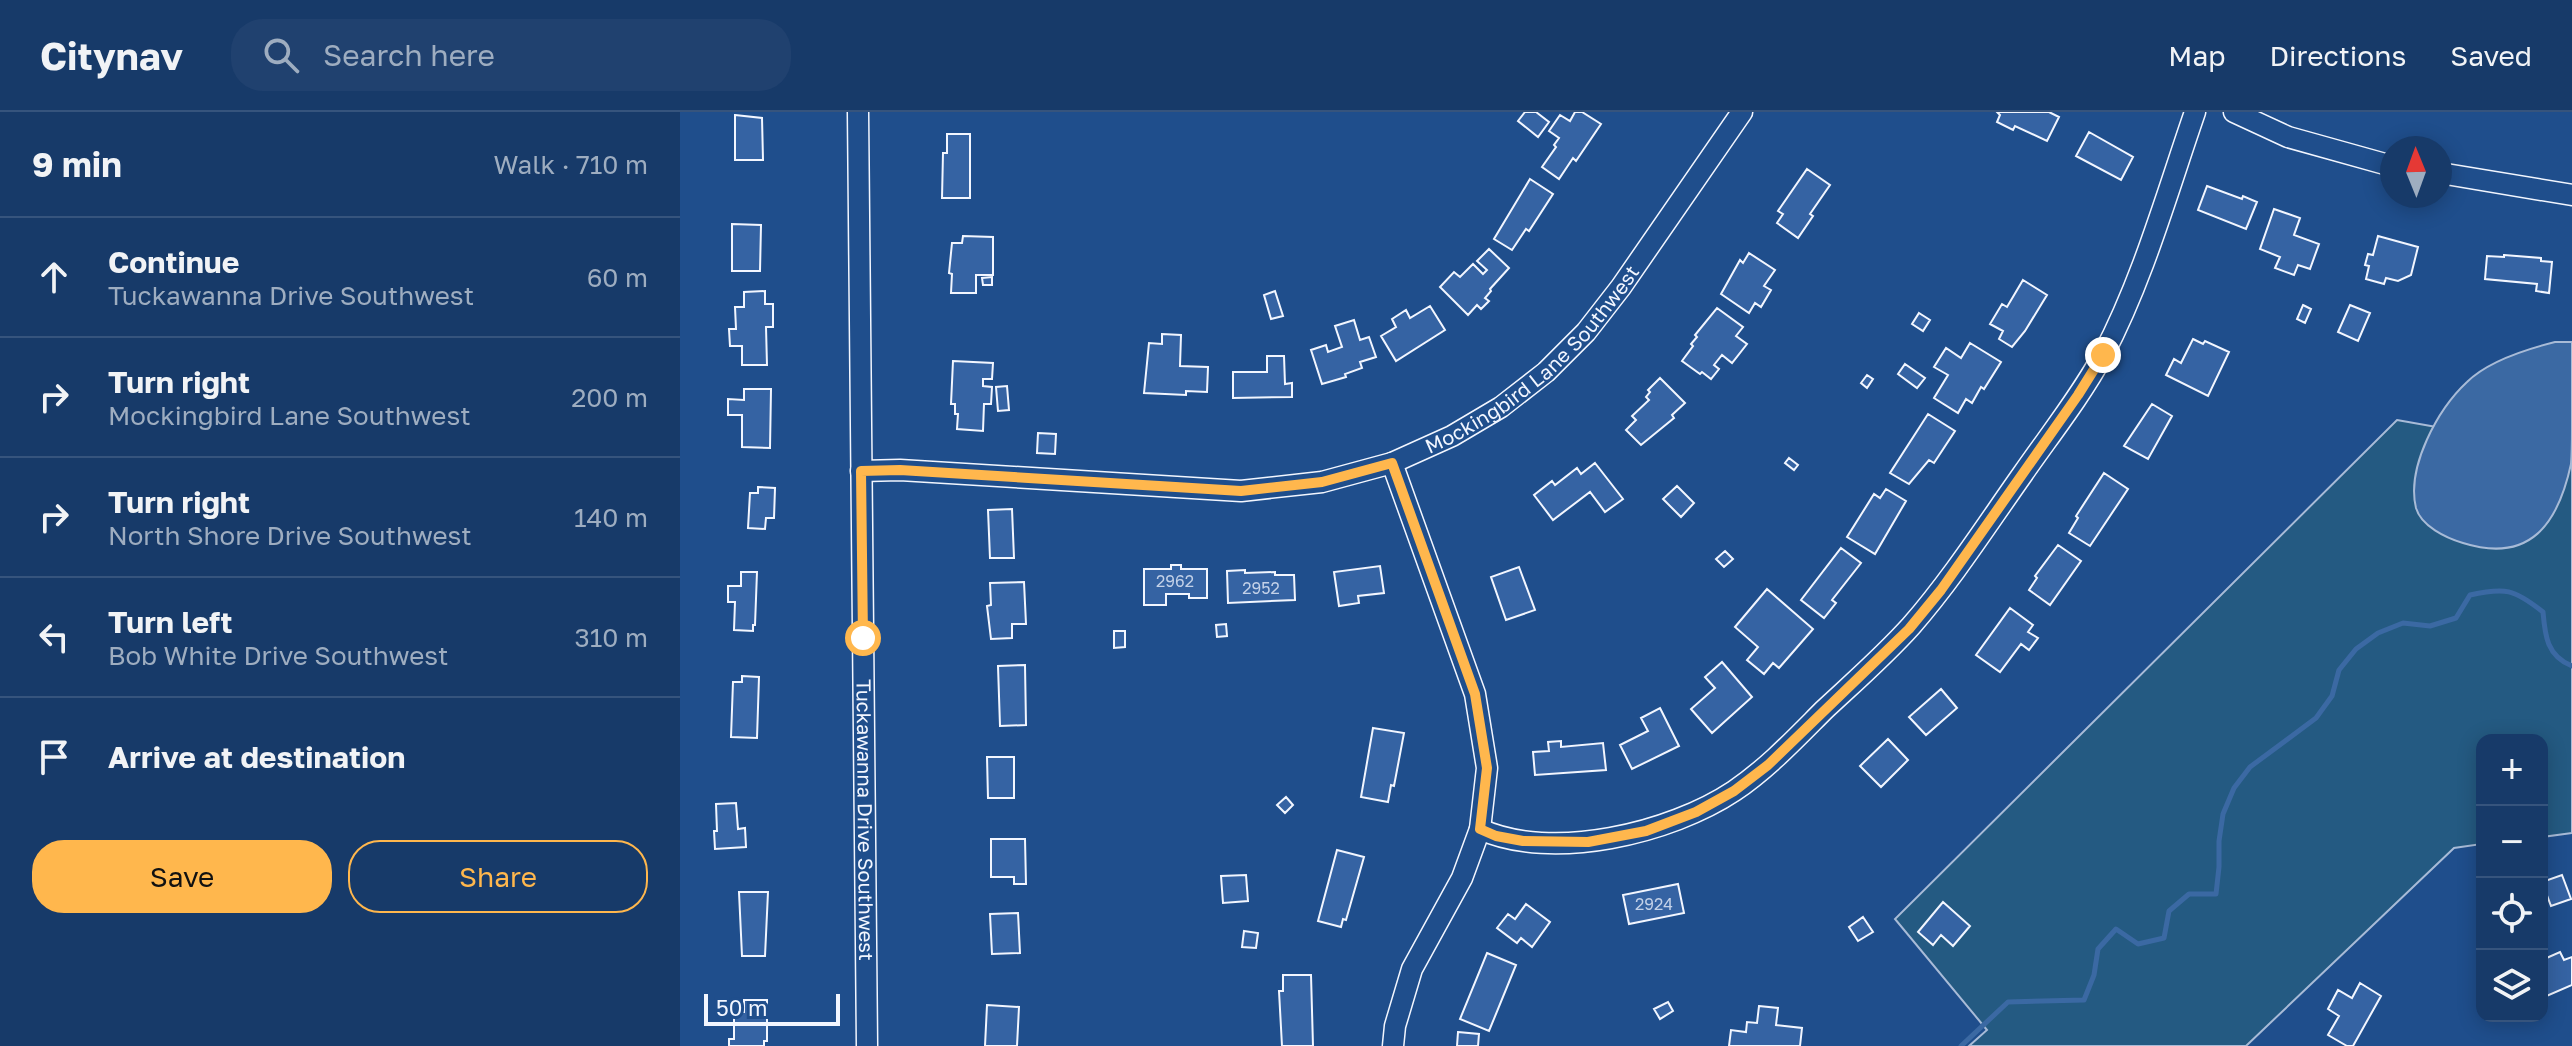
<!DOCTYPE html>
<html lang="en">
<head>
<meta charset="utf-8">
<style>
	body { margin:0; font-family:"Golos Text",sans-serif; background:#20416f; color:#f1f3f6 }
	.controls { position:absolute; right:24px; bottom:24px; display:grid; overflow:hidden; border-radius:16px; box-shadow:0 4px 20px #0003 }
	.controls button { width:72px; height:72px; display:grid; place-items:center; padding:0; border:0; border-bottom:2px solid #36547d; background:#173a69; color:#f1f3f6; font:40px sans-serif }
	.compass { position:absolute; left:1700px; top:24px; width:72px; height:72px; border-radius:50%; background:#173a69; box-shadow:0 4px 20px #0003; rotate:359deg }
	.scale { position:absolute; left:24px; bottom:20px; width:136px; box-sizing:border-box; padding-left:8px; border:4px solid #f2f6ff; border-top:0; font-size:22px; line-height:28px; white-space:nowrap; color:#f2f6ff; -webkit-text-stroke:6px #1f4e8c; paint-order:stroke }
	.stop { position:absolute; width:24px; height:24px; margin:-18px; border:6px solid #ffb74d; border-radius:50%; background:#fff }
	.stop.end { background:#ffb74d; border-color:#fff; box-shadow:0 2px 8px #0008 }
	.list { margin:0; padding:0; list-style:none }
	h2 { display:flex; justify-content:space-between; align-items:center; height:104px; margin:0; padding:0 32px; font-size:34px }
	h2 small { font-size:26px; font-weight:400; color:#9eadc0 }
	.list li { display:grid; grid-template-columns:52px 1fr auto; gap:24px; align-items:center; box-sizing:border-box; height:120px; padding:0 32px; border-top:2px solid #36547d }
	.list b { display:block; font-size:30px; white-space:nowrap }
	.list p { margin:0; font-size:26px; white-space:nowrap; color:#9eadc0 }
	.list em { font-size:26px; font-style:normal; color:#9eadc0 }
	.actions { display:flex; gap:16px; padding:24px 32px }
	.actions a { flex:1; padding:18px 0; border:2px solid #ffb74d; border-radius:32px; text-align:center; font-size:28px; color:#ffb74d }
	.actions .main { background:#ffb74d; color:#111 }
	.icon { flex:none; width:44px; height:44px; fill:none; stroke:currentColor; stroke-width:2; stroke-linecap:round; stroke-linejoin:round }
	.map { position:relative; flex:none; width:1892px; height:934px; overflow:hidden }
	header { display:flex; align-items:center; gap:48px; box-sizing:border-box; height:112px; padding:0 40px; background:#173a69; border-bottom:2px solid #36547d }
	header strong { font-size:38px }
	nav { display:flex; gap:44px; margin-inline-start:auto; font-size:28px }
	.search { width:560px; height:72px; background:#20416f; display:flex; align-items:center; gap:20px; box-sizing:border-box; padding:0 28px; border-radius:32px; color:#9eadc0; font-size:30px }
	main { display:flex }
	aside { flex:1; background:#173a69 }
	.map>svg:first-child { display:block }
</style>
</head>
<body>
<header>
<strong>Citynav</strong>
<div class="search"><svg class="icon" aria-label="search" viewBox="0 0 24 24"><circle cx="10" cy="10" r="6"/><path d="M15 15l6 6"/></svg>Search here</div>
<nav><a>Map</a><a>Directions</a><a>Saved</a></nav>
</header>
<main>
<aside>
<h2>9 min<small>Walk · 710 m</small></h2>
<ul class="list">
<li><svg class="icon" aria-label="ahead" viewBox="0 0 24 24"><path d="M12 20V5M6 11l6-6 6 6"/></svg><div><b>Continue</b><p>Tuckawanna Drive Southwest</p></div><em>60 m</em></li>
<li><svg class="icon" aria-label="right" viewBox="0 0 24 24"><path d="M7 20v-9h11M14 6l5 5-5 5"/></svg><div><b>Turn right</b><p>Mockingbird Lane Southwest</p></div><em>200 m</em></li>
<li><svg class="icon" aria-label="right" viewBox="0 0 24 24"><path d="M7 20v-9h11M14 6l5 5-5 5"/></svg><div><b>Turn right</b><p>North Shore Drive Southwest</p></div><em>140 m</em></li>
<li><svg class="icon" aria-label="left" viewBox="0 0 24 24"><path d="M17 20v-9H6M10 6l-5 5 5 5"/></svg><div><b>Turn left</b><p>Bob White Drive Southwest</p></div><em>310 m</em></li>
<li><svg class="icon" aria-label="arrive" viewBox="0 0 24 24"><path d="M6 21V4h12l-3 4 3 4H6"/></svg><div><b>Arrive at destination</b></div></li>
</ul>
<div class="actions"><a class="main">Save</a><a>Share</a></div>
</aside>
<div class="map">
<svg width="1892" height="934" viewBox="0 0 1892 934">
	<rect width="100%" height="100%" fill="#1f4e8c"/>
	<!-- green -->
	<path fill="#245a82" stroke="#a8bbd7" stroke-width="2" d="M1717 308 1892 339V721L1862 725V628H1802V732L1774 736 1566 934H1289L1307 918 1215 807Z"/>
	<!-- water -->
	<path fill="#3b69a3" stroke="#a8bbd7" stroke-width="2" d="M1875 230H1892C1892 258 1892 287 1892 315 1892 327 1892 340 1891 352 1878 412 1850 452 1783 431 1766 426 1741 414 1736 396 1726 355 1758 297 1787 270 1807 250 1847 237 1875 230Z"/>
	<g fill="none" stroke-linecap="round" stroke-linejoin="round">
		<!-- stream -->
		<path stroke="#3b69a3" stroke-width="5" d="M1281 934 1328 890 1404 888 1414 863 1418 837 1436 817 1458 832 1484 826 1489 799 1509 782H1536L1539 755V729L1543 702 1554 676 1570 655 1636 606 1652 584 1659 558 1676 537 1698 521 1723 511 1750 514 1776 506 1790 483C1825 475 1834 477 1863 500 1865 524 1867 544 1892 554"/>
	</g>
	<!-- building -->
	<path fill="#3563a3" stroke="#f2f6ff" stroke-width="2" d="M845 0H856L869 10 858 25 838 9Z
		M895 0H902L921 12 896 49 893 46 879 67 862 55 876 35 874 33 879 26 869 19 880 3 890 9Z
		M1317 0H1369L1379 5 1367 29 1335 14 1333 18 1317 10 1320 3Z
		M55 3 82 6 83 48H55Z
		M1409 20 1453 45 1441 68 1396 44Z
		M267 22H290V86H262L263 41H267Z
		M1127 57 1150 73 1130 102 1133 104 1118 126 1097 111 1103 102 1098 99Z
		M850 67 873 82 849 119 846 117 832 138 814 127Z
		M1527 74 1562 87 1563 84 1577 90 1566 117 1518 98Z
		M1594 97 1620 106 1614 123 1639 132 1630 157 1618 153 1614 163 1595 156 1600 145 1580 137Z
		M52 112 81 113 80 159H52Z
		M283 124 313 125V163H296V181H271L272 162 269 161 272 131H282Z
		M1698 124 1738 135 1731 163 1718 169 1706 166 1704 172 1686 167 1689 154 1685 153 1688 142 1693 143Z
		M809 137 829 156 810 177 811 179 805 186 809 189 801 197 797 193 788 203 760 175 774 160 780 165 793 152 803 162 807 158 797 149Z
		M1069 141 1095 158 1084 174 1091 178 1081 195 1075 191 1069 201 1041 182 1060 148 1063 151Z
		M1824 143 1861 146V149L1872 150 1869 181 1856 179 1857 172 1805 167 1807 144 1824 145Z
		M312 165V173H303L302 166Z
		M1343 168 1367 183 1345 219 1332 235 1319 227 1323 219 1310 212 1322 192 1327 195Z
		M85 179V192H93V215H86L87 253H62V234H50L49 217H56L55 195H64V180Z
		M595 179 603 204 591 207 584 183Z
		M1623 193 1631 197 1625 211 1617 207Z
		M1670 193 1690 201 1678 229 1658 220Z
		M750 194 765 218 716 249 701 224 716 215 712 207 726 198 730 206Z
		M1037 196 1063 215 1056 224 1067 232 1052 251 1042 243 1034 253 1039 257 1031 267 1022 260 1020 262 1002 249 1013 234 1011 232 1017 225 1015 223Z
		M1239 201 1250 208 1243 219 1232 212Z
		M674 208 680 228 689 225 696 245 680 250 682 256 665 262 666 265 642 272 631 238 646 233 648 240 662 235 655 214Z
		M482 222 501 223 500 254 528 255 527 280 506 279V283L464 281 469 231 482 232Z
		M1513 227 1523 232 1525 229 1549 240 1528 284 1486 263 1494 247 1501 251Z
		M1290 231 1321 250 1304 277 1301 275 1292 291 1286 287 1278 301 1254 286 1268 263 1254 255 1266 236 1281 246Z
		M587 244H604L605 272 612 271V285L553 286V260H587Z
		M273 249 313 251 312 267H303V274L312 275 311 292H304L303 319 277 317 278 302H275V292H271Z
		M1225 252 1245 266 1237 276 1218 262Z
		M1187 263 1193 267 1187 276 1181 271Z
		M980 266 1005 291 992 303 994 306 961 333 946 318 956 308 952 304 969 288 966 285 970 280 968 278Z
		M327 274 329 298 318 299 316 275Z
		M64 277H91L90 336 62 335V303H48V287L64 288Z
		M1472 292 1492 304 1468 347 1444 334Z
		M1248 302 1275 319 1254 351 1249 348 1229 372 1210 361Z
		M358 321 376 322 375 342 357 341Z
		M1109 346 1118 353 1114 358 1105 351Z
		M915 351 943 387 925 400 910 380 873 408 854 383 872 369 875 373 897 356 901 362Z
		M1424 361 1448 377 1410 434 1389 421 1398 406 1396 404Z
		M997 374 1014 391 1001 405 983 387Z
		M78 375 95 376 94 406H86L85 417 68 416 70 381H78Z
		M1206 377 1226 389 1195 442 1167 425 1194 382 1200 386Z
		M332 397 334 446H310L308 398Z
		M1378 433 1401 449 1370 493 1349 478 1357 466 1355 464Z
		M1161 436 1181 451 1152 488 1156 491 1144 506 1121 488Z
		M1045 439 1053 447 1044 455 1036 447Z
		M491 453H501V457H527V486H509V482H486V493H464V457H491Z
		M700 454 704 481 678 484 679 491 659 494 654 460Z
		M839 455 855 498 826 508 811 465Z
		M565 458V461L595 460V463H614L615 488 548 491 547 459Z
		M61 460H77L75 513H73V519L54 518 55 490H48V474H61Z
		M344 470 346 512H332V526L311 527 307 494 311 493 310 471Z
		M1087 477 1133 517 1099 556 1093 551 1084 562 1067 548 1078 535 1055 515Z
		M1330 496 1353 513 1348 520 1358 526 1349 538 1341 532 1320 560 1296 543Z
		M546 512 547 524 537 525 536 513Z
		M434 519H445V535L434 536Z
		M1042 550 1072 585 1032 621 1011 597 1035 576 1025 565Z
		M345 553 346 613 320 614 318 554Z
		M62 564 79 565 77 626 51 625 53 570H62Z
		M1261 577 1277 596 1246 623 1229 605Z
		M980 596 999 634 952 657 940 633 968 619 961 606Z
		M693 616 724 621 714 674 711 673 708 690 681 685Z
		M1208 627 1228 648 1201 675 1180 654Z
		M881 629V635L923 631 926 658 855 663 853 640 869 639 868 630Z
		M307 645H334V686H308Z
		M606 685 613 693 605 701 597 693Z
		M56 691 58 717 65 716 66 735 35 737 34 719H37L36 692Z
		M311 727H345L346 772H334V765H311Z
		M657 738 684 745 666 808 663 807 661 815 638 809Z
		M566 763 568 789 543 791 541 764Z
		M1882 763 1891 787 1871 794 1862 770Z
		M998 772 1004 801 949 812 943 783Z
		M59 780H88L85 844H62Z
		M1263 790 1290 814 1273 834 1261 823 1253 833 1238 820Z
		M846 792 870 810 852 835 841 826 837 831 817 816 828 802 835 807Z
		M338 801 340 841 312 842 310 802Z
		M1183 805 1193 820 1178 829 1169 815Z
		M564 819 578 821 576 836 562 835Z
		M1880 840 1884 848 1892 845V873L1862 886V848Z
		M807 841 836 853 809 919 780 907Z
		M603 863H631L633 934H602L599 879H603Z
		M1680 871 1701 884 1673 934H1667L1648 923 1659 904 1648 897 1658 878 1672 886Z
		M64 888H87V929H84V934H49V927H54V900H64Z
		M988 890 993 899 980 907 974 897Z
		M307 893 339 895 337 934H305Z
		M1079 894 1098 896 1096 913 1122 916 1120 934H1049L1051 918 1066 920 1067 910 1077 911Z
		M778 920 799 922 798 934H777Z"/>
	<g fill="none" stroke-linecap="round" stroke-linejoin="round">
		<defs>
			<g id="minor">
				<path id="s1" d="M178 0 187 934"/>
				<path d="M1554 0 1608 25 1712 54"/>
				<path d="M1760 61 1892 83"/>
				<path d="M712 351 795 582 807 656 800 717 782 766 732 857 715 914 713 934"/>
				<path id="s2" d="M181 359 220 358 561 379 642 370 712 351 772 324 821 295 866 260 906 220 941 175 1062 0"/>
				<path d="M800 717C872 750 991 721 1054 679 1088 656 1116 626 1144 598 1173 571 1204 544 1231 514 1272 467 1306 414 1342 363 1369 324 1400 285 1423 243 1463 167 1487 81 1515 0"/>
			</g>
		</defs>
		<!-- minor casing -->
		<use href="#minor" stroke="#f2f6ff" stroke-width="23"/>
		<!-- minor -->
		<use href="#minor" stroke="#1f4e8c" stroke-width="20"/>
	</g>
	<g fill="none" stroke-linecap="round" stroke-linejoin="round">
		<!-- route -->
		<path stroke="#ffb74d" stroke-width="10" d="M183 526 181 359 220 358 561 379 642 370 712 351 795 582 807 656 800 717 816 724 843 729 908 730 966 719 1016 700 1054 679 1088 653 1229 517 1261 478 1398 283 1423 243"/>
	</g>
	<g text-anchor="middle" stroke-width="6" stroke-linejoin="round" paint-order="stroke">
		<!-- number labels -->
		<g font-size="16" fill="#c3d1e8">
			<text x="495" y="475">2962</text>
			<text x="581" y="482">2952</text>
			<text x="974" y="798">2924</text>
		</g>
		<!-- street labels -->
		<g font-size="20" fill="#f2f6ff" stroke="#1f4e8c">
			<text dy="7" stroke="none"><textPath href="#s2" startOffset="712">Mockingbird Lane Southwest</textPath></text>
			<text dy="7" stroke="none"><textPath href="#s1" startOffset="708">Tuckawanna Drive Southwest</textPath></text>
		</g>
	</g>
</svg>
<div class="controls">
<button>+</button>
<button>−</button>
<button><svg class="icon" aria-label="locate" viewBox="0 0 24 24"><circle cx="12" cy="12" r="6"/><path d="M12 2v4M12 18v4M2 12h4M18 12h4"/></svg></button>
<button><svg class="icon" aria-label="layers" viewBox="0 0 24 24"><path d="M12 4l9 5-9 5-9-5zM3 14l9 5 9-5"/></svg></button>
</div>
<svg class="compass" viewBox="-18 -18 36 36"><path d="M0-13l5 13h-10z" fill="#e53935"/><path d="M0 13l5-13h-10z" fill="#9eadc0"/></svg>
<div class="scale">50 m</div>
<div class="stop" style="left:183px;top:526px"></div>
<div class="stop end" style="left:1423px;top:243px"></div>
</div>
</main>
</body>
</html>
